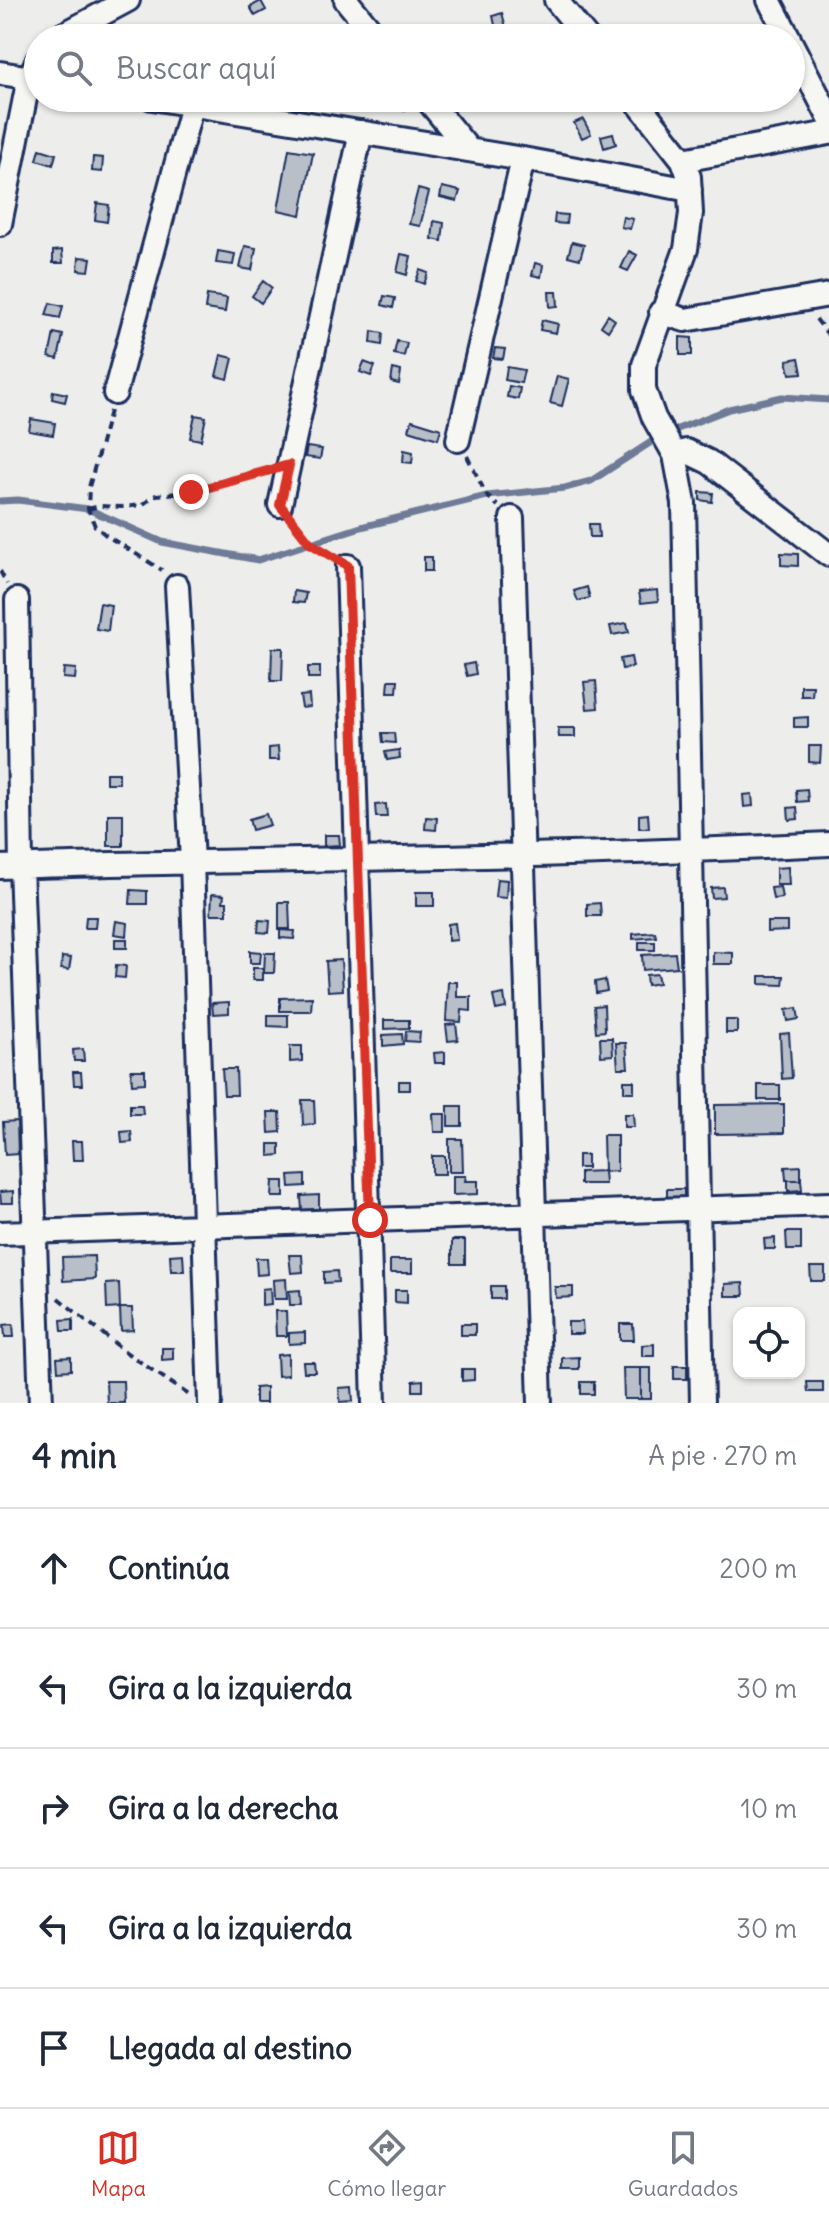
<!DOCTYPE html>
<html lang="es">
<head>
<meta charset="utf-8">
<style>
	body { margin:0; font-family:Delius,sans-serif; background:#f2f2f3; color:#1f2937 }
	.controls { position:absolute; right:24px; bottom:24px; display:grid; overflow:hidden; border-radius:16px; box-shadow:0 2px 6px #0004 }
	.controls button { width:72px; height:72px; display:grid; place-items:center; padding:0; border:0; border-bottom:2px solid #e0e1e3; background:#fff; color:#1f2937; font:40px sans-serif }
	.stop { position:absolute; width:24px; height:24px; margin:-18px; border:6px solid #d93025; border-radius:50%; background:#fff }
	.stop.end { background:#d93025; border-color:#fff; box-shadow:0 2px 8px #0008 }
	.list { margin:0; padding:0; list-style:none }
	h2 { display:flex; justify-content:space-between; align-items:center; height:104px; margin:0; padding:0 32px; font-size:34px }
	h2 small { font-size:26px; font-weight:400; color:#747a83 }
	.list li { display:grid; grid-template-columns:52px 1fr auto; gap:24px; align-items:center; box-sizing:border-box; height:120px; padding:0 32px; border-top:2px solid #e0e1e3 }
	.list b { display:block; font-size:30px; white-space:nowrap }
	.list em { font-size:26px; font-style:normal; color:#747a83 }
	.icon { flex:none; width:44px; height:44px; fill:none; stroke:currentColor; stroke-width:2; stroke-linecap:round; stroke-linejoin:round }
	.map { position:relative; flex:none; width:829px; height:1403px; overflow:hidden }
	.search { position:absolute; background:#fff; box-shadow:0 2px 6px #0004; left:24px; right:24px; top:24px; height:88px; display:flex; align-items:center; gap:20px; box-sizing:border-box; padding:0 28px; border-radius:44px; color:#747a83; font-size:30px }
	.sheet { height:704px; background:#fff }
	nav { display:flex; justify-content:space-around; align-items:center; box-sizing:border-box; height:112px; border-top:2px solid #e0e1e3; background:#fff; font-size:22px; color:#747a83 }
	nav a { display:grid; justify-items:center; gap:4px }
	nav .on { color:#d93025 }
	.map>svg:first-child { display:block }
</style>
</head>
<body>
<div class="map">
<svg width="829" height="1403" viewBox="0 0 829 1403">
	<rect width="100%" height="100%" fill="#edeeec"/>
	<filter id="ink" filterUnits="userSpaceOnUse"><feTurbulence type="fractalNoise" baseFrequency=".0125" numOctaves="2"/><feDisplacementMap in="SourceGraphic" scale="16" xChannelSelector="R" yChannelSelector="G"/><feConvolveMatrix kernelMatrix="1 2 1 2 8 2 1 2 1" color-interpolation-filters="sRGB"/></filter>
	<g filter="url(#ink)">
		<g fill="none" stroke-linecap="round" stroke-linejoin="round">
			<!-- stream -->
			<path stroke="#6e7a96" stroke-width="7" d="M0 501 18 500 88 509 162 542 258 560 361 527 487 496 565 488 591 481 662 435 729 409 782 397 829 400"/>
		</g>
		<!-- building -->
		<path fill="#b9bfc8" stroke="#1b2f5e" stroke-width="2" d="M261 1 266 10 255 16 250 7Z
			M502 13 506 27 496 30 493 16Z
			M401 98H411L405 111 397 107Z
			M583 119 591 134 582 138 574 123Z
			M613 133 616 144 604 148 601 136Z
			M40 149 56 154 53 165 37 160Z
			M289 149 313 153 301 215 278 210Z
			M93 157 103 158 102 172 92 171Z
			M442 187 460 191 457 201 440 197Z
			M418 189 429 192 420 226 409 224Z
			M97 203 109 205 107 222 95 220Z
			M555 214 567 215 566 224 554 223Z
			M623 217 633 219 630 229 621 227Z
			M434 221 444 223 442 241 432 239Z
			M572 242 584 245 580 259 568 256Z
			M245 246 256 248 252 270 240 268Z
			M62 250 63 263H53V251Z
			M218 251 235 254 233 265 216 263Z
			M629 251 637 255 628 271 621 268Z
			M401 254 411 256 407 275 397 272Z
			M79 257 91 258 89 271 78 270Z
			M535 263 543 265 541 277 532 275Z
			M420 270 428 273 424 284 416 281Z
			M263 281 272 288 261 303 252 296Z
			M549 292H557L558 306 550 307Z
			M207 295 227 298 225 312 205 309Z
			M384 296 395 298 393 308 382 305Z
			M50 303 63 306 60 318 46 315Z
			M608 315 615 320 608 331 601 326Z
			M542 320 558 324 556 333 540 330Z
			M372 331 383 333 382 345 371 343Z
			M54 333 63 335 58 359 49 357Z
			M680 337 692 338V355H680Z
			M397 341 407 343 404 356 394 354Z
			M495 348 505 349 503 359 493 358Z
			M221 355 233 358 228 379 216 376Z
			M799 358 802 373 790 374 787 360Z
			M364 362 375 366 371 376 360 372Z
			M507 367 524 370 521 383 505 380Z
			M393 369 401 371 399 384 391 382Z
			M557 376 569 379 562 406 550 403Z
			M509 386 520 388 518 399 507 397Z
			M53 391 67 394 65 402 52 399Z
			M195 415 206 417 201 440 190 438Z
			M31 419 55 423 53 435 29 431Z
			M412 420 441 429 438 439 409 430Z
			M307 447 322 449 320 459 305 457Z
			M404 450 413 452 412 463 403 462Z
			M700 492 713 493 712 502 700 500Z
			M589 524H598L599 537H590Z
			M781 553 798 554V566L781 565Z
			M424 557H432V571H424Z
			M587 587 590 598 578 601 574 591Z
			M657 590 658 601 641 603 639 592Z
			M294 591 306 593 304 603 293 602Z
			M100 603 111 605 108 631 96 629Z
			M627 623 629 632 612 635 610 626Z
			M272 648H283L282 681H271Z
			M631 657 633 667 622 669 620 659Z
			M474 663 476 674 467 676 464 665Z
			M308 667H320V678H308Z
			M64 668 76 669 75 679 63 678Z
			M389 680H398L397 692H388Z
			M596 681 598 708 587 709 584 682Z
			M801 686H813L812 696H801Z
			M309 695 310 707 302 708 300 696Z
			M808 717V727H794V718Z
			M558 728H575V737H559Z
			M382 733H394L395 743 383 742Z
			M809 746H821L820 763 809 762Z
			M278 747 279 760H269V748Z
			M399 750 400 758 387 760 385 752Z
			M106 773H119V783H106Z
			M807 789 808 801 797 802 796 790Z
			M752 794 753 806 744 807 743 795Z
			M386 804 387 817H376L375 805Z
			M797 807 798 819 789 820 788 808Z
			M108 814H123V846H108Z
			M266 814 270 825 252 830 249 819Z
			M648 814 649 828H639V815Z
			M426 817 437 818 436 830 425 829Z
			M324 835H339L340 845 324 846Z
			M788 867 789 885H776V868Z
			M497 879 507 880 506 898 495 897Z
			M723 887 724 897 712 898 711 888Z
			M780 887 782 898 773 899 771 888Z
			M131 890 147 891V904H130Z
			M416 892H434V906H416Z
			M212 894 224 895 223 902H227V914H211Z
			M279 902H289L290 929H279Z
			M600 903 601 916H587V904Z
			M86 917H96L95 928H85Z
			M259 920 270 921 269 933 258 932Z
			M116 921 128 923 127 936 114 934Z
			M767 922H787V931L767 932Z
			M455 923 457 940 448 941V924Z
			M280 930 295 931 294 939 280 938Z
			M655 932 656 937 633 939V934Z
			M115 939H127V948H115Z
			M639 942H655V950H639Z
			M250 951 261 952 260 963H250Z
			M713 952 733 953V964H713Z
			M265 953H275L274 973H264Z
			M675 953 677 967 643 970 642 955Z
			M62 957 71 958 69 970 61 969Z
			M341 960 343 990 328 991 326 961Z
			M116 965 126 966 125 978 115 977Z
			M253 968H263V980H253Z
			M657 974 659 983 647 985 646 975Z
			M760 976H784L783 985 760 984Z
			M605 980 607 991 596 993 595 982Z
			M448 982H457V997H471V1011L462 1010 461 1022 446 1021Z
			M504 994 506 1008 496 1010 493 996Z
			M312 997 311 1011H280V998Z
			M229 1002V1013L213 1014 212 1003Z
			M604 1005 605 1031 596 1032 594 1006Z
			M797 1008 799 1019 788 1021 786 1010Z
			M268 1015H288V1027L268 1026Z
			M384 1020H409V1028L384 1029Z
			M726 1020H737V1033H726Z
			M456 1024 458 1040 448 1041 446 1025Z
			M406 1031 420 1032 419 1042 405 1041Z
			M789 1033 792 1078 782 1079 780 1034Z
			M402 1034 403 1044 383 1046V1035Z
			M600 1038H612L613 1055 601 1056Z
			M616 1043H626L628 1068H618Z
			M290 1046H302V1061L290 1062Z
			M83 1049 84 1061H74L73 1050Z
			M445 1052V1063H435L434 1053Z
			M222 1069H236L237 1095H224Z
			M131 1070H145V1083L132 1084Z
			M73 1072H81L82 1085H74Z
			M399 1081H410V1090H399Z
			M624 1081H634V1092H624Z
			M758 1085H780V1100H758Z
			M302 1100H314L315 1124 303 1125Z
			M784 1104V1133L715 1134V1105Z
			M130 1105H142L143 1114H130Z
			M448 1106H462V1126H448Z
			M268 1112H280L281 1132 269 1133Z
			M433 1114H445V1132H434Z
			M624 1114H633L634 1127H624Z
			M17 1121 18 1154 5 1155 3 1122Z
			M131 1131 132 1142 122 1143 121 1132Z
			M603 1135H617V1171L604 1172Z
			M449 1139H462L463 1172H449Z
			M72 1141H82L83 1160H73Z
			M269 1144H280V1155L269 1156Z
			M578 1155H587V1168H578Z
			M432 1156H445V1174H432Z
			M801 1166V1180H786L785 1167Z
			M604 1171 605 1184H580V1172Z
			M305 1175V1186L290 1187 289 1176Z
			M453 1176H466L465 1181H478V1194L453 1195Z
			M788 1180H801L802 1190 788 1191Z
			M273 1181H284V1197H272Z
			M667 1189H684V1200L667 1201Z
			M13 1191V1203H1L0 1192Z
			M319 1195V1209L302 1210 301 1196Z
			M786 1232H801V1250H787Z
			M775 1238V1249H765L764 1239Z
			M452 1240H465V1264H452Z
			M183 1254 184 1271H171L170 1255Z
			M289 1255H302L303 1272 291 1273Z
			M94 1256 95 1279 63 1281 62 1257Z
			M256 1258H267L268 1274 257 1275Z
			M390 1260H412V1273H390Z
			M810 1267H825V1281H811Z
			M337 1271 338 1282 324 1283V1272Z
			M286 1279 287 1299H274L273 1280Z
			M119 1283 120 1308 107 1309 106 1284Z
			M743 1283 744 1296H725V1284Z
			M491 1286H504V1299H491Z
			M555 1287H573V1297L556 1298Z
			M270 1288 271 1304 262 1305V1289Z
			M300 1290 301 1305H290L289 1291Z
			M395 1290H407V1303L395 1302Z
			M120 1308H132L133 1330 121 1331Z
			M275 1311H286L287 1336H276Z
			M73 1319V1331H62L61 1320Z
			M568 1322H582L583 1334H568Z
			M13 1324 14 1337H5L4 1325Z
			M461 1324H475V1335H461Z
			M620 1324H633L634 1340H620Z
			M305 1332V1343L289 1344V1333Z
			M654 1344V1356H642V1345Z
			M162 1348H173V1359L162 1360Z
			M288 1354V1375L278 1376 277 1355Z
			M71 1357V1370L58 1371 57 1358Z
			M579 1357V1369H562V1358Z
			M303 1362H314L315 1372H304Z
			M674 1366H687V1379H674Z
			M623 1368H641V1399H624Z
			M641 1368H651V1399H641Z
			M462 1369H474V1380L462 1381Z
			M423 1380V1391H413V1381Z
			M106 1381H123L124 1403H107Z
			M581 1382H594V1394H581Z
			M807 1382H823V1392H808Z
			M266 1387V1403H255V1388Z
			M352 1387 353 1401 340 1402 339 1388Z"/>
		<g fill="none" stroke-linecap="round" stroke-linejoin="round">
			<defs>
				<path id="street" d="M346 0 377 38
					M556 0 587 38
					M769 0 789 38
					M57 38 128 0
					M791 43 829 117
					M0 73 38 79
					M152 98 523 159 690 190
					M426 98 469 150
					M634 98 683 160 689 177 691 213 686 249 644 365V390L654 418 675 455 684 503 702 1403
					M683 160 829 133
					M0 224 29 78 38 60
					M661 312 685 320 829 295
					M115 393 192 105
					M458 440 523 159
					M675 455 686 451 709 462 829 555
					M280 505 361 132
					M512 518 540 1403
					M348 566 374 1403
					M177 586 192 861 210 1403
					M17 600 21 867 41 1403
					M0 867C276 859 553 858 829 844
					M0 1233 829 1204"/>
			</defs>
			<!-- street casing -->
			<use href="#street" stroke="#1b2f5e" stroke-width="28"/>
			<!-- path -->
			<path stroke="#1b2f5e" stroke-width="4" stroke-dasharray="8 6" stroke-linecap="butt" d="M816 319 829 336
				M110 411 89 487 88 509 95 526 107 536 162 570
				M467 456 487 496 498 506
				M88 509 100 506 122 507 142 505 156 495 191 492 267 471
				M294 522 310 543 332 556
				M0 571 7 584
				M58 1298 127 1353 189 1395"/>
			<!-- street -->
			<use href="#street" stroke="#f6f6f2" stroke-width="22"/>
		</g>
	</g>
	<g fill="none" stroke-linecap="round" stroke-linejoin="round" filter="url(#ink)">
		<!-- route -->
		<path stroke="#d93025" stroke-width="10" d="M191 492 289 465 280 505 310 543 348 566 370 1220"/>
	</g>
</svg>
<div class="controls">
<button><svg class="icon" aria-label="locate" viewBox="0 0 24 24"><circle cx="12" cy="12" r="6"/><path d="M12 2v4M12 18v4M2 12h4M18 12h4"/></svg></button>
</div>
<div class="stop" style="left:370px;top:1220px"></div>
<div class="stop end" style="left:191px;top:492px"></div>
<div class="search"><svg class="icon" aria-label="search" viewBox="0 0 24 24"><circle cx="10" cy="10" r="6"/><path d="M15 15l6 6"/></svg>Buscar aquí</div>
</div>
<section class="sheet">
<h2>4 min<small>A pie · 270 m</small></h2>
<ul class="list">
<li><svg class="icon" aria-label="ahead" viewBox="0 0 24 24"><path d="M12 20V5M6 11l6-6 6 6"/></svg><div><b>Continúa</b></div><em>200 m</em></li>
<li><svg class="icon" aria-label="left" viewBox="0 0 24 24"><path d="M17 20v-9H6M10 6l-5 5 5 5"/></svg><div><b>Gira a la izquierda</b></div><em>30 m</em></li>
<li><svg class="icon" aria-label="right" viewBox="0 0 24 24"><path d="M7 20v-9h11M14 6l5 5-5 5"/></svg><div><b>Gira a la derecha</b></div><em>10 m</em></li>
<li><svg class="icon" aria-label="left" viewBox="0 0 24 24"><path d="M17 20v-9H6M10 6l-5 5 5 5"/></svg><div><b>Gira a la izquierda</b></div><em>30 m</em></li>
<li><svg class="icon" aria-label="arrive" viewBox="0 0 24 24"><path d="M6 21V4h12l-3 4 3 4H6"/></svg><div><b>Llegada al destino</b></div></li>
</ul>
</section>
<nav>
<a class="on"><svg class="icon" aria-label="map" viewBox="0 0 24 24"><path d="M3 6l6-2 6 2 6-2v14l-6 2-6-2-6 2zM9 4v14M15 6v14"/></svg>Mapa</a>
<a><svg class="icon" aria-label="directions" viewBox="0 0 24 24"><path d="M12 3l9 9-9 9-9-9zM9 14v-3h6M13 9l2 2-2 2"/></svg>Cómo llegar</a>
<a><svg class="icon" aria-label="saved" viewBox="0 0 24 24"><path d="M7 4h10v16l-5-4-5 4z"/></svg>Guardados</a>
</nav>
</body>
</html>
